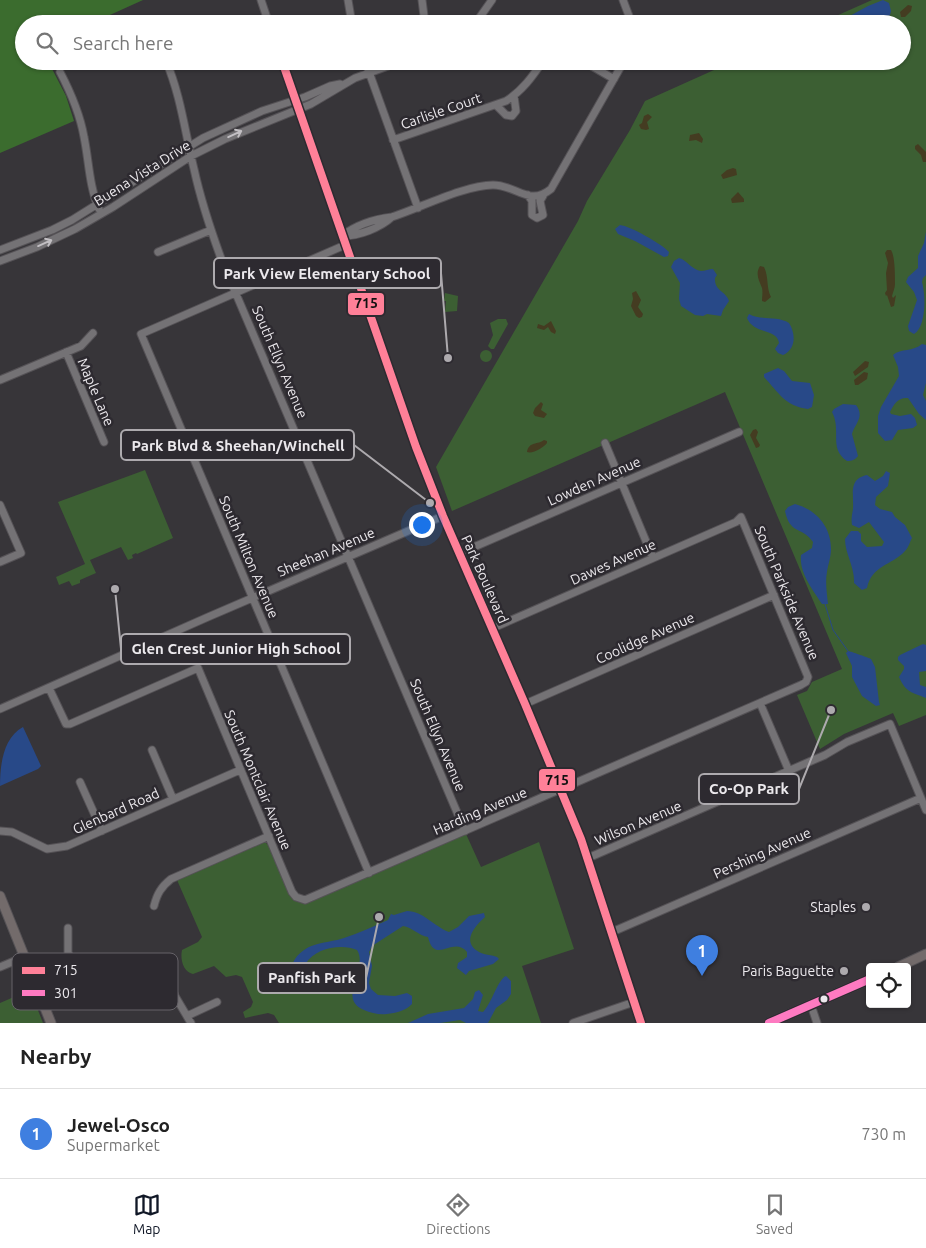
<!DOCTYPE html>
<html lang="en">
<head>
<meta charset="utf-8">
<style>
	body { margin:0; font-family:Ubuntu,sans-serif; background:#f6f6f6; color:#222 }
	.controls { position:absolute; right:15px; bottom:15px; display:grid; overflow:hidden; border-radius:5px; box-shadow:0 1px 4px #0004 }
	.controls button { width:45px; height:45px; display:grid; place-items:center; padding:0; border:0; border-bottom:1px solid #e0e0e0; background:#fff; color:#222; font:25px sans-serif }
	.you { position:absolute; left:421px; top:524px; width:18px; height:18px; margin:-12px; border:4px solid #fff; border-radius:50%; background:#1a73e8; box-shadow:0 0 0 8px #1a73e833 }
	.badge { display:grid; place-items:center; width:32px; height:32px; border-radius:50%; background:#111827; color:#fff; font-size:16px; font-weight:700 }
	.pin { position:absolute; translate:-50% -41px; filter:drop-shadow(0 1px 2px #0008) }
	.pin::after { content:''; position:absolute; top:26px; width:18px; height:15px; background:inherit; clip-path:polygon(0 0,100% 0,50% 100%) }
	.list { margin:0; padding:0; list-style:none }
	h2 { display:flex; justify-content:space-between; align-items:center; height:65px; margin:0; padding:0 20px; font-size:21px }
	h2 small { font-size:16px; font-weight:400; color:#767676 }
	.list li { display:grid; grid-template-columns:32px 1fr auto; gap:15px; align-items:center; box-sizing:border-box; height:90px; padding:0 20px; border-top:1px solid #e0e0e0 }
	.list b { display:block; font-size:19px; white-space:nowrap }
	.list p { margin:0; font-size:16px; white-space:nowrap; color:#767676 }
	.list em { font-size:16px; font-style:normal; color:#767676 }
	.icon { flex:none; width:28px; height:28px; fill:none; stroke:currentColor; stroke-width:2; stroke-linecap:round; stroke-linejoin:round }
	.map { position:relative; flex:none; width:926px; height:1023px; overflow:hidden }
	.search { position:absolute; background:#fff; box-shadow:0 1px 4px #0004; left:15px; right:15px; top:15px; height:55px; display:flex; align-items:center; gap:12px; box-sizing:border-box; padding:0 18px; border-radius:28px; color:#767676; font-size:19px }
	.sheet { height:155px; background:#fff }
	nav { display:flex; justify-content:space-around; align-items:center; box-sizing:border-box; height:70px; border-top:1px solid #e0e0e0; background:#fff; font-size:14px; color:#767676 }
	nav a { display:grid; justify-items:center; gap:2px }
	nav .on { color:#111827 }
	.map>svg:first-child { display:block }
</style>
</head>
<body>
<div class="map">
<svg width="926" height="1023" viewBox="0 0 926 1023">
	<rect width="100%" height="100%" fill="#373539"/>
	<!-- green -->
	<path fill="#3c5f33" d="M872 0H926V715L899 726 893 713 844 734 820 749 797 695 807 691 812 682 842 669 725 392 452 511 436 467 578 221 587 201 630 130 645 101 734 61H902V24H818Z
		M445 293 458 296 457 311 445 312 446 301H444Z
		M498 319H506L508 324 494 349H491L488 346 493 335 490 323Z
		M480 356a6 6 0 1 1 12 0a6 6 0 1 1-12 0Z
		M145 470 173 538 137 554 136 553 132 555 133 558 128 560 121 547 90 560 96 573 80 580V583L72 586 69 581 59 585 56 577 85 564 58 502Z
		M466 834 481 867 539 842 574 949 522 966 541 1023H279L274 1015 268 1013 245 1018 243 1012 251 1007 253 1002 242 977 236 975 226 977 214 966 193 974C183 972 180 959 182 950L198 942 202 937 177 880 261 843H266L270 847 290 895 299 902 306 903Z
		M30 990 43 1023H0V1003Z"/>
	<!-- forest -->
	<path fill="#3b6c2e" d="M0 0H143L90 24H24V61H48L66 96 74 121 0 153Z"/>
	<!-- sand -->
	<path fill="#443c21" d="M908 5 912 6 911 11 905 17H901L900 12Z
		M648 114 652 117 647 122 649 129 646 130 641 129 639 125 642 123 644 116Z
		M699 133 703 139 702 143 696 140 689 141 690 135Z
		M918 144 926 152V162H923L921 155 915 149V146Z
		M733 168 736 169 737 175 723 179 721 175 727 170Z
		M738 192 744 199V202L732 203 731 199Z
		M887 250H891C895 256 895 275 895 284 895 288 893 292 892 296L893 298 896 295 894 306 891 307 887 295 886 296 885 293 887 290 886 273 888 263 885 253Z
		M760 266 764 267C769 277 766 288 771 297L765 302 762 301C762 297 763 292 762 288 759 280 755 274 760 266Z
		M636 291 641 300 638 307 643 314 642 317 639 318 636 316 631 306 633 299 632 293Z
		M551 321 556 331 555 334 551 332 548 327 544 330 537 328 538 324 544 326Z
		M865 361 869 362 868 367 855 376 853 372Z
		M864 372 868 373 867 379 858 385H855L854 380Z
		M541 402 543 404 541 410 547 414 544 418 535 416 533 413 535 408Z
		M756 429 758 432 756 438 760 445 759 447 756 448 750 435 753 430Z
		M544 440 547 441V443C543 448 533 454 527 452 529 441 538 445 544 440Z"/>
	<!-- water -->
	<path fill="#284988" d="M883 0 889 3 891 11 890 15 874 24H835L868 6Z
		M620 225C630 226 662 244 669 252L668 256 664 257 635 241 618 234 615 229Z
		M926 232V275L923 278 922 282C926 296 926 327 914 334L909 331 908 326 917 300 914 292 906 282 908 277 918 268V256L924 243Z
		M679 258C687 260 692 270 701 271 705 271 709 269 713 269L717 275 715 278C714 291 726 291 729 301L723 310 721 316 707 314 703 316 695 315 681 306 679 299 680 283 671 267 674 261Z
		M749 314C761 321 777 315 789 323 796 334 796 349 783 355L778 353 775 349 779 343C777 328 754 335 747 318Z
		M922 344 926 345V383L923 395 926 401V420L919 414 908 398C898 397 894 404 890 412L891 414 900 416 911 414 915 418 917 425 913 428 898 430 892 440 885 441 878 433V416L881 407 899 376 898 367 893 355C901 348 913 352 922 344Z
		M778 368 784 371 792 381 810 383 814 395 812 407 808 409C785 406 779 393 764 377V374Z
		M843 404 856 405C865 417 855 423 852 434L858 456C855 460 852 461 847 461 828 448 842 431 832 412L834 409Z
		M886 471 890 473 888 486 876 497 875 505 880 509 892 512 895 517 905 525 912 538C910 541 909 547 905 551 891 566 872 565 867 588L862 590 854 583C855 567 845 554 845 539L851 531H858L861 534V541L867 547 882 546 884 542 869 522 859 528 852 525C851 519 852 515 853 509 854 494 848 479 867 475L875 481 883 476Z
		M795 504C817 510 831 527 831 549 831 557 828 565 827 572 825 582 827 594 828 604H822C813 590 799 573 801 555L812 548 813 542C802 526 790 535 785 511L788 507Z
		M923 644 926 645V671L919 672 920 685 926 687V698C912 692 906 693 899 677L904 669V666L898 660V657L900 655Z
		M848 651C850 651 869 658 871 659 872 661 874 665 875 667L879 702 880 705 876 706 862 696 852 677V666L846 653Z
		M23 727 41 766 38 769 0 786C0 765 3 738 23 727Z
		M407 911C423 911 435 927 449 932L458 927 469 916 484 913 485 917C474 927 460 943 481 953 486 955 492 955 497 957L499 959 493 964 469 971 466 975 457 968 458 963 467 957V952C453 935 435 966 428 937 419 936 412 927 403 926L372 946 369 952 372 966 369 983 371 989 378 995 395 996 407 993 412 996V1004C405 1011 396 1013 387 1014 379 1015 371 1013 364 1010 336 999 369 968 357 950 342 943 315 948 306 963 303 970 305 977 302 983L298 984 293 981C290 973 290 967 295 959 308 941 326 944 344 938 359 933 374 926 388 920L391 914 394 915Z
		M506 976 511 981V994L507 1000 496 1008 488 1023H466L460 1020 440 1023H408L428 1014 464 1008 473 999 475 992 479 990 483 995 478 1011 483 1012C492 1003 498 979 506 976Z"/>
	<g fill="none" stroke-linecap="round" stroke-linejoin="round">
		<!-- stream -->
		<path stroke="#284988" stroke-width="1" d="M825 604 833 630 848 651"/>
		<defs>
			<path id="minor" d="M261 0 269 24
				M348 0 352 24
				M422 0 425 24
				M623 0 632 24
				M475 24 492 0
				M166 61C181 96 185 133 194 169 201 201 211 231 222 261L465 831
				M282 61 416 447 443 516 525 704 581 839 641 1023
				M365 61 418 208
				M583 61 614 79
				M60 72C71 93 80 114 84 137 89 161 89 186 99 209
				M496 105 506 115 512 116 516 111 514 96
				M393 140 506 101C523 90 532 77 543 61
				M528 195 532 201V215L537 218 543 215 540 201 543 196
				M342 236C356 225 375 219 392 217 420 208 465 185 493 185 517 185 529 207 551 189L624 61
				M343 236C359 236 380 228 392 217
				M345 245 141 334 369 873
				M0 250 52 230 72 220 203 138 262 111 305 97 330 86 340 84
				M158 252 211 230
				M0 261 37 247 75 229 113 207 191 156 225 139 311 104 355 78 402 61
				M66 352 104 442
				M0 380 81 346 93 333
				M605 443 653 558
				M0 505 21 553 0 562
				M460 553 739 432
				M49 688 66 724H70L198 668 292 892 296 897 305 900 801 685 806 682 808 677 741 517 736 522 493 628
				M760 703 789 771
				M525 704 774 595
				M0 709 208 617 443 516
				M152 750 173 799
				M80 782 102 831
				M0 831 12 832 47 849 67 846 240 770
				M588 858 825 755 847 742 890 724 926 810
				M154 906C157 894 161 887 171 879L269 836
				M68 928V952L82 987 89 995 100 994 157 969 162 970 166 974 175 996 191 1023
				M612 932 921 798
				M0 967 24 957
				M811 1005 817 1023
				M187 1016 217 1002
				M573 1023 634 1002"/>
			<path id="major" d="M0 896 51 1023
				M898 967 926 954
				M769 1023 870 979"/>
		</defs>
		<!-- minor casing -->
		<use href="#minor" stroke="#555256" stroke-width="9"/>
		<!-- major casing -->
		<use href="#major" stroke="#555256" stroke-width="11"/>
		<!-- minor -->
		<use href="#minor" stroke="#747275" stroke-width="7"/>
		<!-- major -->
		<use href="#major" stroke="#736b6b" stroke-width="9"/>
		<defs>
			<path id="bus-1" d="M282 61 416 447 443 516 525 704 581 839 641 1023"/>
			<path id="bus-2" d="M769 1023 870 979"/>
		</defs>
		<!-- bus-1 casing -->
		<use href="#bus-1" stroke="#2d2a30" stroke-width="11"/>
		<!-- bus-2 casing -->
		<use href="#bus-2" stroke="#2d2a30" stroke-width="11"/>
		<!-- bus-1 -->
		<use href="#bus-1" stroke="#ff8098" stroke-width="8"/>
		<!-- bus-2 -->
		<use href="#bus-2" stroke="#fe7ac1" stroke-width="8"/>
	</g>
	<!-- one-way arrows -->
	<defs><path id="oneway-shaft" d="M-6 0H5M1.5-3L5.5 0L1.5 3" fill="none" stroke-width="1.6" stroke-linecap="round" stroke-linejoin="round" transform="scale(1.25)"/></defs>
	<g stroke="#c2bfc3">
		<use href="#oneway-shaft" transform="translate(235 134) rotate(-25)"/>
		<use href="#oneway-shaft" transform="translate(45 243) rotate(-24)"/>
	</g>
	<!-- markers -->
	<g fill="#adaaae" stroke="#2d2a30" stroke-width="2">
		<circle cx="866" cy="907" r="5"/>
		<circle cx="844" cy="971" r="5"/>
	</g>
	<circle fill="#ece9ed" stroke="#2d2a30" stroke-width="2" cx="824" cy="999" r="4.5"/>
	<g text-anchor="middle" stroke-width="5" stroke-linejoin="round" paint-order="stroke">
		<!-- street labels -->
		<g font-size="14" fill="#ece9ed" stroke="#2d2a30">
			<text transform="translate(441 111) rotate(-19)" y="5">Carlisle Court</text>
			<text transform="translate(142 173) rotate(-32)" y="5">Buena Vista Drive</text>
			<text transform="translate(280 362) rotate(67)" y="5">South Ellyn Avenue</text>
			<text transform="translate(96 392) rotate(67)" y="5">Maple Lane</text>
			<text transform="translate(594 481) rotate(-24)" y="5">Lowden Avenue</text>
			<text transform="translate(326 552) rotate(-23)" y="5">Sheehan Avenue</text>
			<text transform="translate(249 557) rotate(67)" y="5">South Milton Avenue</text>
			<text transform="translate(613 562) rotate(-24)" y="5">Dawes Avenue</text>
			<text transform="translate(485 579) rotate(66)" y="5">Park Boulevard</text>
			<text transform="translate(787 593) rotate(67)" y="5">South Parkside Avenue</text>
			<text transform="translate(645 638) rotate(-24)" y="5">Coolidge Avenue</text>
			<text transform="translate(438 735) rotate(67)" y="5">South Ellyn Avenue</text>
			<text transform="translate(258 780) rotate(67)" y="5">South Montclair Avenue</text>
			<text transform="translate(116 811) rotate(-24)" y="5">Glenbard Road</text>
			<text transform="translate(480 811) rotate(-23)" y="5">Harding Avenue</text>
			<text transform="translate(638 823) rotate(-23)" y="5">Wilson Avenue</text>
			<text transform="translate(762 853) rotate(-24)" y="5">Pershing Avenue</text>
		</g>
		<!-- poi labels -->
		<g font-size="14" fill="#ece9ed" stroke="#2d2a30" text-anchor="end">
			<text x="856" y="912">Staples</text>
			<text x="834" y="976">Paris Baguette</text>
		</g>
	</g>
	<!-- legend -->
	<rect x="12" y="953" width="166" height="57" rx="8" fill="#2d2a30" stroke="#666369" stroke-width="1"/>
	<rect x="22" y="967" width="23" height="7" fill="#ff8098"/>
	<rect x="22" y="990" width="23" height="6" fill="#fe7ac1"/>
	<g font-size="14" fill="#ece9ed">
		<text x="54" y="975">715</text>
		<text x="54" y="998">301</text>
	</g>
	<!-- callouts -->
	<path fill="none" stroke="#adaaae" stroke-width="2" d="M448 358L441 273M430 503L354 445M115 589L121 649M831 710L799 789M379 917L366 978"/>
	<g fill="#adaaae" stroke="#2d2a30" stroke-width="2">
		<circle cx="448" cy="358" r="5"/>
		<circle cx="430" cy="503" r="5"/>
		<circle cx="115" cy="589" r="5"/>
		<circle cx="831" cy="710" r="5"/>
		<circle cx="379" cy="917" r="5"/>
	</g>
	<g fill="#2d2a30" stroke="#adaaae" stroke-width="2">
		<rect x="214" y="258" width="227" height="30" rx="5"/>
		<rect x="121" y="430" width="233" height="30" rx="5"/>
		<rect x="121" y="634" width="229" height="30" rx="5"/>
		<rect x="699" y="774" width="100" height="30" rx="5"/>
		<rect x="258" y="963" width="108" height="30" rx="5"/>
	</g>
	<g font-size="15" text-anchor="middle" font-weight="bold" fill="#ece9ed">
		<text x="327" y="279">Park View Elementary School</text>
		<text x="238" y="451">Park Blvd &amp; Sheehan/Winchell</text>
		<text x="236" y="654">Glen Crest Junior High School</text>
		<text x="749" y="794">Co-Op Park</text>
		<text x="312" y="983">Panfish Park</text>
	</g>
	<g stroke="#2d2a30" stroke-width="2">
		<rect x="347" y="292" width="38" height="24" rx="5" fill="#ff8098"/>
		<rect x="538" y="768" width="38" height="24" rx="5" fill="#ff8098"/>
	</g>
	<g font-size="14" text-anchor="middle" font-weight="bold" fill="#111">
		<text x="366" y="308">715</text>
		<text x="557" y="785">715</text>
	</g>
</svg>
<div class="controls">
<button><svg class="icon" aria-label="locate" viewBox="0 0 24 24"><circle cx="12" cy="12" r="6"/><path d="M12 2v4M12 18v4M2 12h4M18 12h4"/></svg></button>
</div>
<div class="you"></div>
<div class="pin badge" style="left:702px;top:976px;background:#3f7fe0">1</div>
<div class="search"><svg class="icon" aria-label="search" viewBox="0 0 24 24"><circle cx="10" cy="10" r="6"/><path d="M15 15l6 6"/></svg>Search here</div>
</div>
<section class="sheet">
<h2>Nearby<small></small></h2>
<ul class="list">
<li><span class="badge" style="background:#3f7fe0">1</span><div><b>Jewel-Osco</b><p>Supermarket</p></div><em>730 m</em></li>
</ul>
</section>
<nav>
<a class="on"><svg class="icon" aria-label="map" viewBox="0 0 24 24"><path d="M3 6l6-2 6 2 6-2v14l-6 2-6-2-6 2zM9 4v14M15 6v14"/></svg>Map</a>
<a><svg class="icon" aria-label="directions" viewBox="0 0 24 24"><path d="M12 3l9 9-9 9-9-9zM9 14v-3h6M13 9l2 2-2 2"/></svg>Directions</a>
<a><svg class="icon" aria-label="saved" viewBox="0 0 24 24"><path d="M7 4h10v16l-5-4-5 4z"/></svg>Saved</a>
</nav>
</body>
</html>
